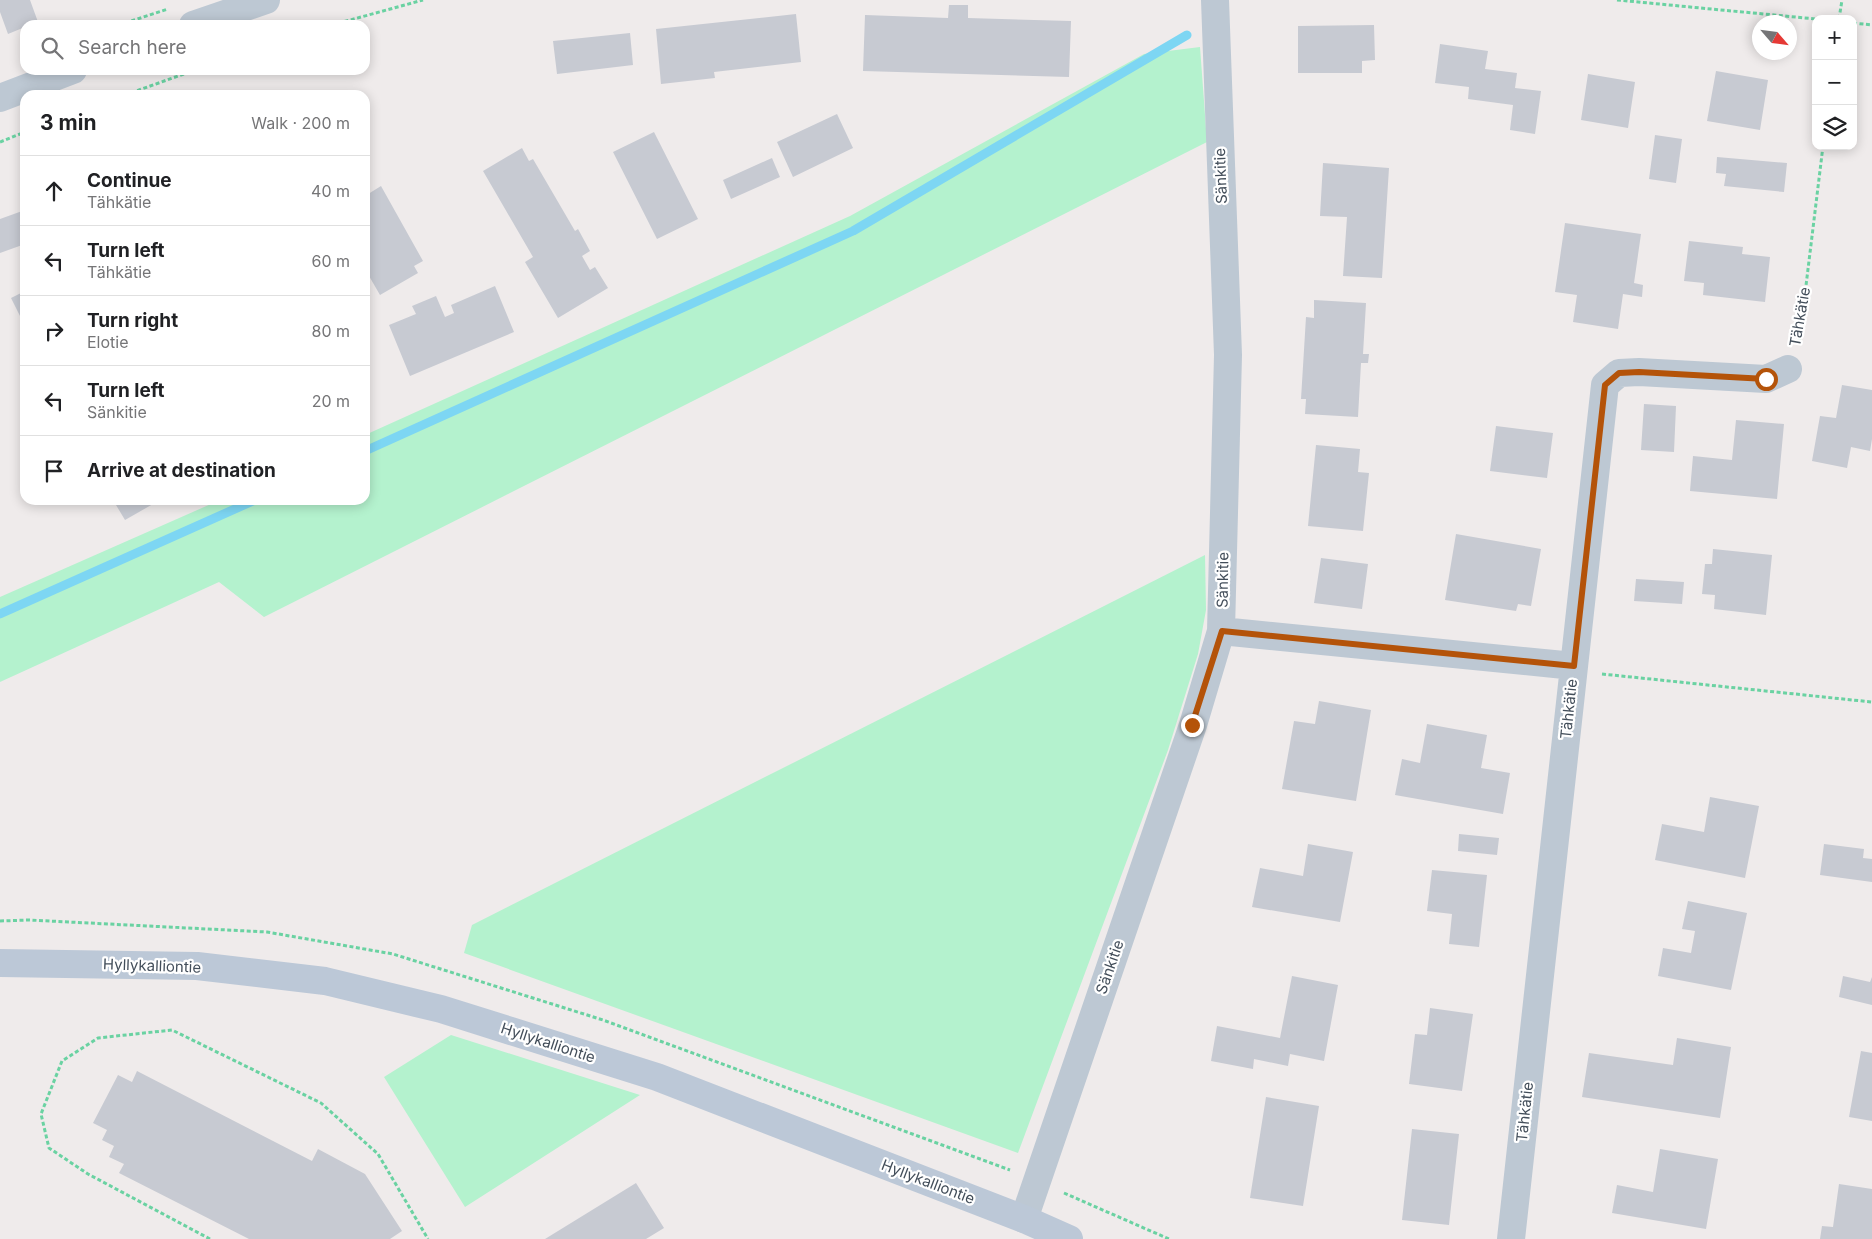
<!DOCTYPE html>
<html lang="en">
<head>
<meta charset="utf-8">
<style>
	body { margin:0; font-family:Inter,sans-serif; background:#f2f2f2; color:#202124 }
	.controls { position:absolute; right:15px; top:15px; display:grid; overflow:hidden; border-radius:10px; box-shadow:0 2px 12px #0003 }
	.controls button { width:45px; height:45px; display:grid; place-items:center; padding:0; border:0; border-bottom:1px solid #e0e0e0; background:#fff; color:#202124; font:25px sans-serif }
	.compass { position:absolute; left:1752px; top:15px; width:45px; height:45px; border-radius:50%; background:#fff; box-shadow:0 2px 12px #0003; rotate:118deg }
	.stop { position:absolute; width:15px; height:15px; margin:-11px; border:4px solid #b45309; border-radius:50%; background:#fff }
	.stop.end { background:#b45309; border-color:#fff; box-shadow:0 1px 5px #0008 }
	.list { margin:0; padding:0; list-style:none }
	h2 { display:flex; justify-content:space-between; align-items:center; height:65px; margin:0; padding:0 20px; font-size:21px }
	h2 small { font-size:16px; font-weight:400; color:#757577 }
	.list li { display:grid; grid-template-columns:32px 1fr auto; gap:15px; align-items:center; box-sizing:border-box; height:70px; padding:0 20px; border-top:1px solid #e0e0e0 }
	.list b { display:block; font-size:19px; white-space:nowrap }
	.list p { margin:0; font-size:16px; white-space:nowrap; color:#757577 }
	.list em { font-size:16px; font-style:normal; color:#757577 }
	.icon { flex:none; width:28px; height:28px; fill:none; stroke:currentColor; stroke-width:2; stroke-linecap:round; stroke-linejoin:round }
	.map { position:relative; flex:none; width:1872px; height:1239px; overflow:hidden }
	.search { position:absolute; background:#fff; box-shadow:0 2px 12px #0003; left:20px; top:20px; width:350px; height:55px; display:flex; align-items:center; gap:12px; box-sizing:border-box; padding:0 18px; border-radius:15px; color:#757577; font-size:19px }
	.panel { position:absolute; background:#fff; box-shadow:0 2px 12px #0003; left:20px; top:90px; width:350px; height:415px; border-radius:15px }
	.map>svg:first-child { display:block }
</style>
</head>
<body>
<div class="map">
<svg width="1872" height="1239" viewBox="0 0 1872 1239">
	<rect width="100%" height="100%" fill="#efebeb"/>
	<!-- green -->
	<path fill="#b4f2ce" d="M1200 47 1207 142 264 617 219 582 0 682V597L220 500H365V435L850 216 1144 54Z
		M1205 555 1206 610 1198 654 1168 750 1018 1153 464 953 472 925Z
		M451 1035 640 1095 465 1207 384 1077Z"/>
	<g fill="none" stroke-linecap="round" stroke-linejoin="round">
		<!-- stream -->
		<path stroke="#7dd6f3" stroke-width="9" d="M365 451 853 231 1187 35
			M0 614 255 500"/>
	</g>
	<!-- building -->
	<path fill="#c7cad2" d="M0 0H30L38 22 25 25V27L8 34 0 12Z
		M949 5H968V18L1071 21 1069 77 863 71 865 15 948 18Z
		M796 14 801 62 714 72 715 78 661 84 656 29Z
		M1374 25 1375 60 1362 61V73H1298V26Z
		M630 33 633 65 557 74 553 41Z
		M1440 44 1488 51 1485 69 1517 73 1515 88 1541 91 1535 134 1510 130 1513 105 1468 99 1469 87 1435 83Z
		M1716 71 1768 80 1760 130 1707 121Z
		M1588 74 1635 82 1628 128 1581 120Z
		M837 114 853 148 793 177 777 142Z
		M654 132 698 219 657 239 613 152Z
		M1655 135 1682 139 1676 183 1649 179Z
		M522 148 529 161 533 159 575 231 578 229 590 251 582 256 590 270 595 267 608 288 558 318 525 262 533 257 483 171Z
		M1717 157 1787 163 1784 192 1724 186 1726 174 1716 173Z
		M772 158 780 177 731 199 723 180Z
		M1323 163 1389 168 1382 278 1343 276 1347 217 1320 216Z
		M381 186 423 261 414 266 418 273 380 295 365 269V196Z
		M25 210V244L0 253V219Z
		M1565 223 1641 234 1634 283 1643 285 1642 297 1623 294 1618 329 1573 322 1577 295 1555 292Z
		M1689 241 1743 247 1742 254 1770 257 1765 302 1703 295 1704 283 1684 281Z
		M495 286 514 332 410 376 389 325 416 314 412 306 436 296 445 317 454 313 451 305Z
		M25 291V326L11 298Z
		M1314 300 1366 303 1363 354H1369L1368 363H1361L1358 417 1305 414 1306 399H1301L1306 317 1314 318Z
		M1842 385 1872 390V439L1870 451 1851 447 1847 468 1812 461 1820 416 1836 418Z
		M1644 404 1676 406 1674 452 1641 450Z
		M1736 420 1784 424 1777 499 1690 491 1693 456 1732 460Z
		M1496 426 1553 433 1547 478 1490 471Z
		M1316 445 1360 449 1358 472 1369 473 1363 531 1308 526Z
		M113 500H160L125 520Z
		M1456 534 1541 549 1531 606 1518 604 1516 611 1445 600Z
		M1713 549 1772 555 1766 615 1714 609 1715 595 1702 594 1705 564H1712Z
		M1321 558 1368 564 1362 609 1314 603Z
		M1636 579 1684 582 1682 604 1634 601Z
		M1319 701 1371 710 1356 801 1282 789 1294 721 1315 724Z
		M1427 724 1487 735 1481 768 1510 773 1503 814 1395 795 1402 759 1420 763Z
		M1710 797 1759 806 1745 878 1655 860 1662 824 1704 832Z
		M1459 834 1499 838 1497 855 1458 851Z
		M1308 844 1353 852 1340 922 1252 907 1260 868 1303 876Z
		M1824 844 1864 849 1863 858 1872 859V882L1820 875Z
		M1432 870 1487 875 1479 947 1449 944 1452 914 1427 911Z
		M1688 901 1747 913 1731 990 1658 976 1663 948 1691 953 1695 931 1682 929Z
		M1292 976 1338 985 1324 1061 1290 1054 1288 1066 1254 1059 1253 1069 1211 1061 1217 1026 1280 1038Z
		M1843 976 1870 982 1872 977V1005L1839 997Z
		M1430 1008 1473 1014 1462 1091 1409 1084 1415 1034 1427 1035Z
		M1677 1038 1731 1047 1720 1118 1582 1097 1589 1053 1673 1065Z
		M1861 1051 1872 1053V1121L1849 1117Z
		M137 1071 312 1161 318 1149 365 1174 402 1231 390 1239H249L119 1173 124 1164 109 1157 114 1146 102 1140 107 1130 93 1123 118 1075 132 1082Z
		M1266 1097 1319 1106 1303 1206 1250 1198Z
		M1412 1129 1459 1134 1449 1225 1402 1220Z
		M1660 1149 1718 1159 1706 1229 1612 1213 1617 1185 1653 1192Z
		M636 1183 664 1228 646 1239H545Z
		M1839 1184 1872 1189V1239H1820L1822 1226 1833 1227Z"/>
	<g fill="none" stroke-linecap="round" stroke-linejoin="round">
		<!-- path -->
		<path stroke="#6ad2a2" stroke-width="3" stroke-dasharray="4 2.5" stroke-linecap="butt" d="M1617 0 1816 19
			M1839 19 1842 0
			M1853 23 1872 25
			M119 25 168 9
			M332 25 423 0
			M125 95 195 70
			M0 142 25 132
			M1799 343 1823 146
			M1602 674 1872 702
			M0 921 29 920 267 932 393 954 603 1020 1010 1170
			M1064 1193 1169 1239
			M210 1239 88 1174 49 1148 41 1114 62 1061 98 1038 172 1030 321 1103 378 1154 428 1239"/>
		<!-- minor -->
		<path stroke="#bdc8d3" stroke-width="28" d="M1221 631 1574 666
			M1024 1219 1193 725 1221 631 1228 355 1215 0
			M1511 1239 1605 385 1619 373 1639 372 1766 379 1788 369"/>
		<!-- tertiary -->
		<path stroke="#bdc8d3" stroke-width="28" d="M193 25 266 0
			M0 98 73 70"/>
		<!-- secondary -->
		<path stroke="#bcc8d7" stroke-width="28" d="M0 963 197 966 325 981 441 1009 657 1077 1024 1219 1069 1239"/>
	</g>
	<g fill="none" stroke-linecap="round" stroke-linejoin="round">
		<!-- route -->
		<path stroke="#b45309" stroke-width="6" d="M1192 725 1222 631 1574 666 1605 385 1619 373 1639 372 1766 379"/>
	</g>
	<g text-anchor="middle" stroke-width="4.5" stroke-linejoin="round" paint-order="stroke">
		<!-- street labels -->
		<g font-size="15" fill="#434e5a" stroke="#fff">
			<text transform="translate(1221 176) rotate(-92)" y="5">Sänkitie</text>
			<text transform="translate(1800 317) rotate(-80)" y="5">Tähkätie</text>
			<text transform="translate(1223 580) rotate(-89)" y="5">Sänkitie</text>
			<text transform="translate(1569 709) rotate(-84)" y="5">Tähkätie</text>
			<text transform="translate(152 966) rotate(2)" y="5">Hyllykalliontie</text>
			<text transform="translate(1110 967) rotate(-71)" y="5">Sänkitie</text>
			<text transform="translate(548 1043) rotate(18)" y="5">Hyllykalliontie</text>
			<text transform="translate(1525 1112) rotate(-84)" y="5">Tähkätie</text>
			<text transform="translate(928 1182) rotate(21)" y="5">Hyllykalliontie</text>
		</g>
	</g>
</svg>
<div class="controls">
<button>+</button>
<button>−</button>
<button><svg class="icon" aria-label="layers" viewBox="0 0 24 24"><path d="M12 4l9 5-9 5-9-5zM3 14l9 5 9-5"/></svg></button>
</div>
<svg class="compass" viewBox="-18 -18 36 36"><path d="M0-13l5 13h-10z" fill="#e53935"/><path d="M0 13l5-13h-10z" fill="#757577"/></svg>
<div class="stop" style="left:1766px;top:379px"></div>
<div class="stop end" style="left:1192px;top:725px"></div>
<div class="search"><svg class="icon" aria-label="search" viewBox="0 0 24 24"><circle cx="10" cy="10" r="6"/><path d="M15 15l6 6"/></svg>Search here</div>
<section class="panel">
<h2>3 min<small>Walk · 200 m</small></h2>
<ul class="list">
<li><svg class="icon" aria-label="ahead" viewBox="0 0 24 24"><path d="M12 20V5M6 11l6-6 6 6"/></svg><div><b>Continue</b><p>Tähkätie</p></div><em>40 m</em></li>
<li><svg class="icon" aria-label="left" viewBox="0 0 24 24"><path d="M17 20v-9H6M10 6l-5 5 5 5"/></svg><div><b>Turn left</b><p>Tähkätie</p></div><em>60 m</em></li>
<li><svg class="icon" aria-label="right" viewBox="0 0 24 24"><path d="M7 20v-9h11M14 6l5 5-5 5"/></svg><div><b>Turn right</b><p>Elotie</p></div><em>80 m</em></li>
<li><svg class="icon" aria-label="left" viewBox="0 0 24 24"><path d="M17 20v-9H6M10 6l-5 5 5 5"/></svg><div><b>Turn left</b><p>Sänkitie</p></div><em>20 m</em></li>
<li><svg class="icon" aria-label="arrive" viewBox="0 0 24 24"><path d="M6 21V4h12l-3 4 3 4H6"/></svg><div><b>Arrive at destination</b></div></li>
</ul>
</section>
</div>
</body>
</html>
